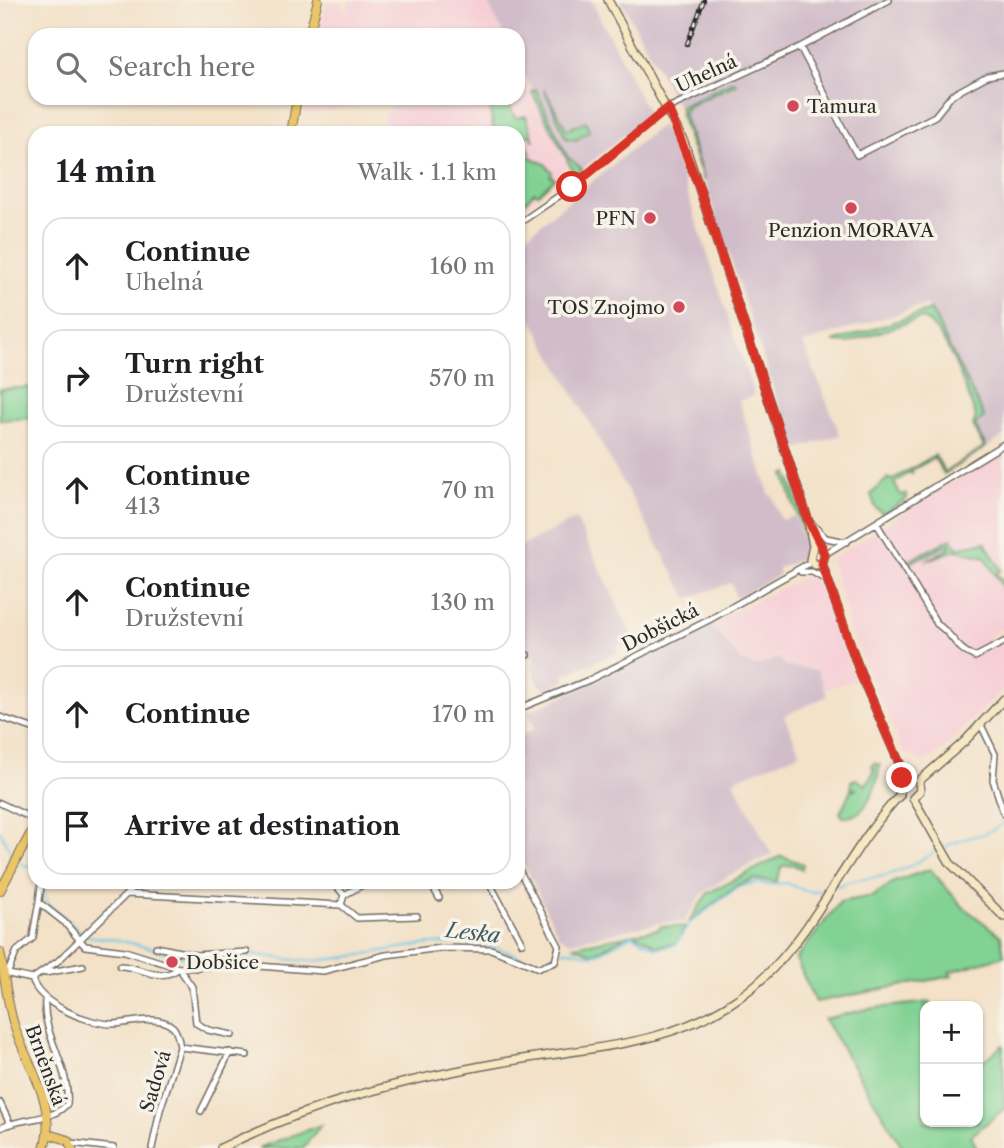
<!DOCTYPE html>
<html lang="en">
<head>
<meta charset="utf-8">
<style>
	body { margin:0; font-family:"Libre Caslon Text",serif; background:#f6f6f6; color:#202124 }
	.controls { position:absolute; right:21px; bottom:21px; display:grid; overflow:hidden; border-radius:14px; box-shadow:0 2px 5px #0004 }
	.controls button { width:63px; height:63px; display:grid; place-items:center; padding:0; border:0; border-bottom:2px solid #e0e0e0; background:#fff; color:#202124; font:35px sans-serif }
	.stop { position:absolute; width:21px; height:21px; margin:-16px; border:5px solid #d93025; border-radius:50%; background:#fff }
	.stop.end { background:#d93025; border-color:#fff; box-shadow:0 2px 7px #0008 }
	.list { margin:0; padding:0; list-style:none }
	h2 { display:flex; justify-content:space-between; align-items:center; height:91px; margin:0; padding:0 28px; font-size:30px }
	h2 small { font-size:23px; font-weight:400; color:#757577 }
	.list li { display:grid; grid-template-columns:46px 1fr auto; gap:21px; align-items:center; box-sizing:border-box; height:98px; margin:0 14px 14px; padding:0 14px; border:2px solid #e0e0e0; border-radius:21px }
	.list b { display:block; font-size:26px; white-space:nowrap }
	.list p { margin:0; font-size:23px; white-space:nowrap; color:#757577 }
	.list em { font-size:23px; font-style:normal; color:#757577 }
	.icon { flex:none; width:38px; height:38px; fill:none; stroke:currentColor; stroke-width:2; stroke-linecap:round; stroke-linejoin:round }
	.map { position:relative; flex:none; width:1004px; height:1148px; overflow:hidden }
	.search { position:absolute; background:#fff; box-shadow:0 2px 5px #0004; left:28px; top:28px; width:497px; height:77px; display:flex; align-items:center; gap:18px; box-sizing:border-box; padding:0 24px; border-radius:21px; color:#757577; font-size:26px }
	.panel { position:absolute; background:#fff; box-shadow:0 2px 5px #0004; left:28px; top:126px; width:497px; height:763px; border-radius:21px }
	.map>svg:first-child { display:block }
</style>
</head>
<body>
<div class="map">
<svg width="1004" height="1148" viewBox="0 0 1004 1148">
	<rect width="100%" height="100%" fill="#f7f3e8"/>
	<filter id="ink" filterUnits="userSpaceOnUse"><feTurbulence type="fractalNoise" baseFrequency=".0143" numOctaves="2"/><feDisplacementMap in="SourceGraphic" scale="14" xChannelSelector="R" yChannelSelector="G"/><feConvolveMatrix kernelMatrix="1 2 1 2 8 2 1 2 1" color-interpolation-filters="sRGB"/></filter>
	<filter id="wash" filterUnits="userSpaceOnUse"><feTurbulence type="fractalNoise" baseFrequency=".00686" numOctaves="4" result="noise"/><feDisplacementMap in="SourceGraphic" scale="28" xChannelSelector="R" yChannelSelector="G"/><feGaussianBlur stdDeviation="1.57" result="paint"/><feColorMatrix in="noise" values="0 0 0 0 0 0 0 0 0 0 0 0 0 0 0 0 0 1.4 0 .05"/><feComposite in="paint" operator="in"/></filter>
	<g filter="url(#wash)">
		<rect width="100%" height="100%" fill="#f3e1c8"/>
		<!-- built -->
		<path fill="#f6cfd6" d="M350 0H486L503 35H318L327 3 339 2 347 12Z
			M520 69 569 165 518 213V133H390L383 116 398 99 305 114V98H518Z
			M1004 449V568L1001 570 985 543 957 548 952 538 906 562 891 539 906 565 951 544 950 548 929 560 955 550 985 557 1004 590V628L987 637 991 639 1004 633V689L938 753 922 762 903 751 851 632 831 560Z
			M810 574 828 602 855 680 824 690 817 669 786 665 779 657 755 666 745 663 713 628 721 618Z"/>
		<!-- industrial -->
		<path fill="#d1bdc9" d="M486 0H591L649 115 575 175 518 63V35H504Z
			M621 0H1004V436L985 448 974 424 983 417 982 414 926 305 803 343 840 435 794 450 682 113Z
			M661 125 665 132 670 130 674 139 670 141 754 395 739 401 770 496 772 495 781 520 795 516 805 547 801 560 778 568 779 575 736 598 731 583 688 598 683 590 518 295V243Z
			M576 519 638 648 630 653 621 644 617 646 618 652 565 674 564 681 547 689 539 685 532 665 535 661 518 626V547Z
			M710 624 742 662 756 666 779 658 786 666 817 670 827 696 784 716 800 753 733 780 772 855 728 876 702 894 684 922H663L571 942 559 936 518 852V741L523 734 535 729 528 712 667 648Z"/>
		<!-- green -->
		<path fill="#81d293" stroke="#567e5f" stroke-width="2" d="M733 81 736 84 688 106 683 113 704 181 681 118 680 107Z
			M536 89 567 156 582 169 575 175 532 92Z
			M544 89 567 130 586 121 589 131 576 140 566 138Z
			M489 98H506L515 118 526 116 534 141 530 135 524 137 530 153 518 148V133H494L490 109 493 106Z
			M518 151 545 164 552 172 550 176 555 178 538 194 534 192 518 210Z
			M931 310 983 414 984 417 975 425 986 447 944 474 934 458 911 471 913 475 910 472 894 483 901 495 906 494 907 499 883 514 875 507 871 494 888 478 891 480 935 455 945 472 984 447 973 425 976 416C966 391 946 327 921 318L847 343 833 342Z
			M35 387V418L0 420V389Z
			M788 473 810 538 808 547 784 475Z
			M890 538 906 562 952 538 957 548 985 542 1001 570 996 574 1004 580V590L985 557 955 550 925 561 950 548V544L905 565Z
			M874 763 880 765C878 784 867 819 843 817L840 813 851 790 857 789 851 788V781L856 779 866 785 875 770 872 767Z
			M781 856 803 864 802 869 794 865 782 866 776 882 755 879 738 885 688 923 708 893Z
			M930 869 962 906 1001 936 1004 956 949 972 952 976 815 1002 796 959 840 902 873 896 894 882Z
			M661 926 685 927 677 943 656 946C625 922 621 945 591 953L574 946 659 929Z
			M929 1002 932 1006H925V1122H978V1066L1003 1045 1004 1109 971 1136 977 1148H903L824 1019 867 1009Z
			M321 1125 303 1148H258Z"/>
		<g fill="none" stroke-linecap="round" stroke-linejoin="round">
			<!-- stream -->
			<path stroke="#66c5e4" stroke-width="2" d="M0 831 13 857
				M945 847C968 834 983 840 1004 822
				M20 863 35 869
				M43 886 47 903 82 933
				M838 886C853 879 867 879 883 876 904 871 922 859 940 849
				M87 936 119 940 193 959
				M559 952C572 946 580 955 592 955 597 955 628 938 632 935L656 948 675 945 691 922 738 887 758 882 768 885 786 883 809 892 827 890
				M247 954C273 956 296 963 322 960 392 954 461 925 526 960
				M199 959 238 955
				M532 962H543L554 954"/>
		</g>
	</g>
	<g filter="url(#ink)">
		<g fill="none" stroke-linecap="round" stroke-linejoin="round">
			<defs>
				<path id="street" d="M800 47 857 155 935 116 952 95 987 76 1004 73
					M518 224 569 189 668 108 800 47 889 0
					M809 521 826 538 847 542
					M877 524 937 624C956 637 953 647 975 657L1004 642
					M825 554 1004 444
					M801 572H812L827 580
					M518 657 527 655
					M518 709 589 680 709 620 811 562
					M0 717 35 729
					M981 725 995 754 993 780 1004 814
					M0 803 35 820
					M333 882 344 895
					M430 882 439 898
					M489 882 522 943
					M127 894 341 905 357 918 417 916
					M41 904 64 922 85 946 125 951 179 968 245 965 323 971 386 955 441 948 491 949 539 968 555 962 559 946 518 868
					M341 905 344 895 368 882
					M156 947 195 955 196 968
					M195 955 247 952
					M120 966C140 966 160 984 179 968L192 987 196 1023 208 1030 232 1035
					M8 972 17 951 33 938C35 918 40 903 41 883
					M4 973 32 979C39 1004 88 1024 113 1024 131 1024 157 1013 173 1027 177 1031 179 1041 180 1047
					M45 973 83 966
					M32 979 58 961 139 882
					M180 1047 247 1055
					M0 1103 9 1122
					M201 1111 230 1052
					M0 1128C20 1117 52 1122 67 1104 71 1068 42 1036 45 1000
					M71 1143 114 1148
					M152 1148 160 1110 180 1047"/>
				<path id="secondary" d="M608 0 684 142 808 520 813 546 810 560 815 565 822 564
					M813 530 825 554 822 564
					M822 564 861 675 905 776
					M919 781 964 742 1004 699
					M900 795 898 786 905 776
					M913 798 950 863 1004 917
					M913 798 920 791 919 781
					M221 1148C311 1103 406 1079 504 1062 587 1047 668 1048 740 997 813 945 840 858 900 795"/>
				<path id="primary" d="M309 35 318 0
					M291 133 297 98
					M0 891 35 825
					M0 952C5 978 7 1004 15 1028 28 1067 58 1106 44 1148
					M48 1134 68 1140 72 1148"/>
			</defs>
			<!-- street casing -->
			<use href="#street" stroke="#716b62" stroke-width="8"/>
			<!-- secondary casing -->
			<use href="#secondary" stroke="#716b62" stroke-width="10"/>
			<!-- primary casing -->
			<use href="#primary" stroke="#716b62" stroke-width="10"/>
			<!-- street -->
			<use href="#street" stroke="#fff" stroke-width="5"/>
			<!-- secondary -->
			<use href="#secondary" stroke="#f7e8c3" stroke-width="7"/>
			<!-- primary -->
			<use href="#primary" stroke="#ebc669" stroke-width="8"/>
			<defs>
				<path id="rail" d="M687 44 704 0"/>
			</defs>
			<!-- rail casing -->
			<use href="#rail" stroke="#2b2b2b" stroke-width="4.5"/>
			<!-- rail -->
			<use href="#rail" stroke="#f7f3e8" stroke-width="2" stroke-dasharray="5" stroke-linecap="butt"/>
		</g>
	</g>
	<g fill="none" stroke-linecap="round" stroke-linejoin="round" filter="url(#ink)">
		<!-- route -->
		<path stroke="#d93025" stroke-width="9" d="M572 187 668 108 699 187 808 520 825 554 822 564 861 675 905 776 902 778"/>
	</g>
	<!-- markers -->
	<g fill="#d1495b" stroke="#f7f3e8" stroke-width="2.5">
		<circle cx="793" cy="106" r="7"/>
		<circle cx="851" cy="208" r="7"/>
		<circle cx="650" cy="218" r="7"/>
		<circle cx="679" cy="307" r="7"/>
		<circle cx="172" cy="962" r="7"/>
	</g>
	<g text-anchor="middle" stroke-width="7" stroke-linejoin="round" paint-order="stroke">
		<!-- street labels -->
		<g font-size="19" fill="#2b2b2b" stroke="#f7f3e8">
			<text transform="translate(706 73) rotate(-25)" y="7">Uhelná</text>
			<text transform="translate(660 627) rotate(-27)" y="7">Dobšická</text>
			<text transform="translate(46 1065) rotate(70)" y="7">Brněnská</text>
			<text transform="translate(155 1081) rotate(-73)" y="7">Sadová</text>
		</g>
		<!-- poi labels -->
		<g font-size="19" fill="#2b2b2b" stroke="#f7f3e8" text-anchor="start">
			<text x="807" y="113">Tamura</text>
			<text x="636" y="225" text-anchor="end">PFN</text>
			<text x="851" y="237" text-anchor="middle">Penzion MORAVA</text>
			<text x="665" y="314" text-anchor="end">TOS Znojmo</text>
			<text x="186" y="969">Dobšice</text>
		</g>
		<!-- water labels -->
		<g font-size="21" font-style="italic" fill="#3d5962" stroke="#f7f3e8">
			<text transform="translate(473 933) rotate(6)" y="7">Leska</text>
		</g>
	</g>
</svg>
<div class="controls">
<button>+</button>
<button>−</button>
</div>
<div class="stop" style="left:572px;top:187px"></div>
<div class="stop end" style="left:902px;top:778px"></div>
<div class="search"><svg class="icon" aria-label="search" viewBox="0 0 24 24"><circle cx="10" cy="10" r="6"/><path d="M15 15l6 6"/></svg>Search here</div>
<section class="panel">
<h2>14 min<small>Walk · 1.1 km</small></h2>
<ul class="list">
<li><svg class="icon" aria-label="ahead" viewBox="0 0 24 24"><path d="M12 20V5M6 11l6-6 6 6"/></svg><div><b>Continue</b><p>Uhelná</p></div><em>160 m</em></li>
<li><svg class="icon" aria-label="right" viewBox="0 0 24 24"><path d="M7 20v-9h11M14 6l5 5-5 5"/></svg><div><b>Turn right</b><p>Družstevní</p></div><em>570 m</em></li>
<li><svg class="icon" aria-label="ahead" viewBox="0 0 24 24"><path d="M12 20V5M6 11l6-6 6 6"/></svg><div><b>Continue</b><p>413</p></div><em>70 m</em></li>
<li><svg class="icon" aria-label="ahead" viewBox="0 0 24 24"><path d="M12 20V5M6 11l6-6 6 6"/></svg><div><b>Continue</b><p>Družstevní</p></div><em>130 m</em></li>
<li><svg class="icon" aria-label="ahead" viewBox="0 0 24 24"><path d="M12 20V5M6 11l6-6 6 6"/></svg><div><b>Continue</b></div><em>170 m</em></li>
<li><svg class="icon" aria-label="arrive" viewBox="0 0 24 24"><path d="M6 21V4h12l-3 4 3 4H6"/></svg><div><b>Arrive at destination</b></div></li>
</ul>
</section>
</div>
</body>
</html>
